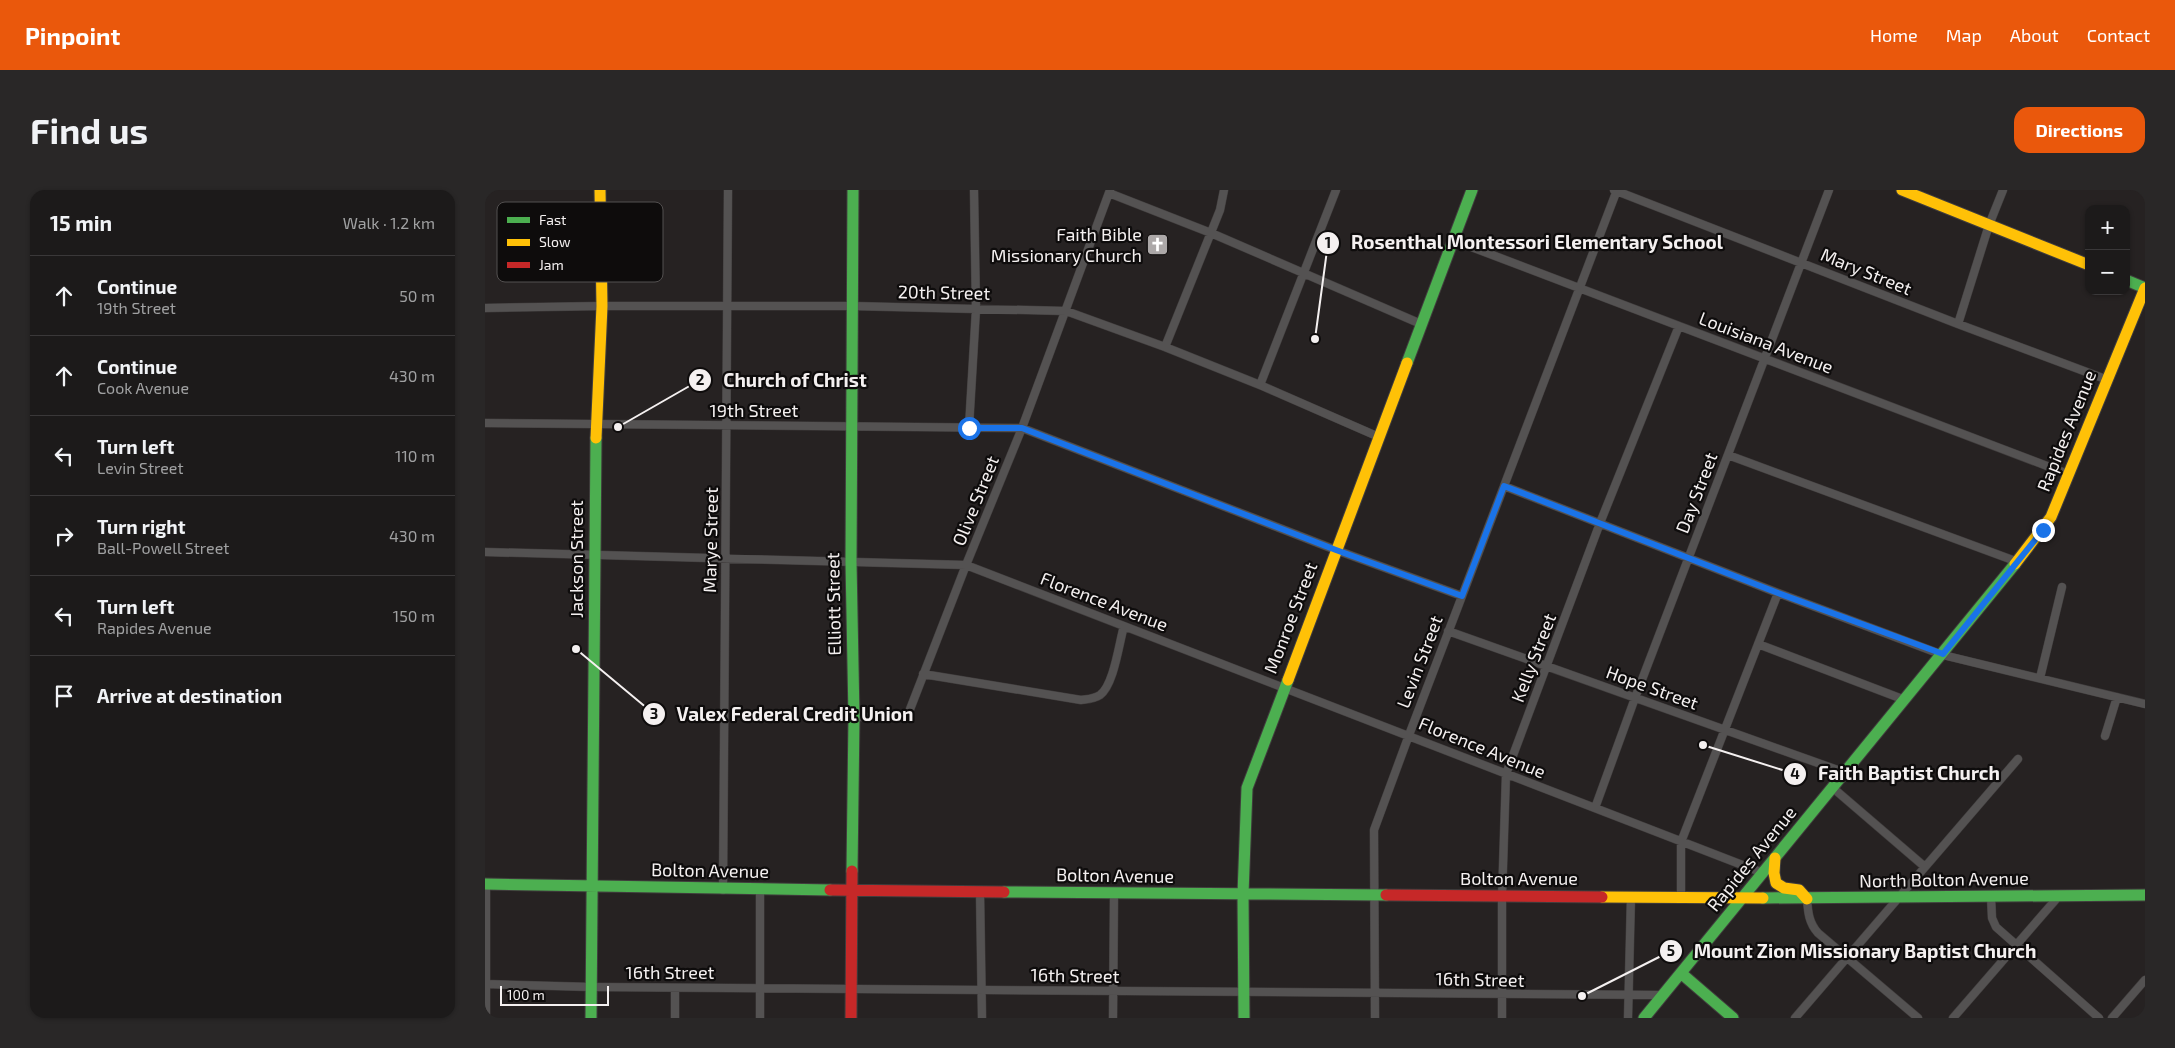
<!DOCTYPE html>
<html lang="en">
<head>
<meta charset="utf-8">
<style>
	body { margin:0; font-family:"Exo 2",sans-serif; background:#292727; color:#f1f3f6 }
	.controls { position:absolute; right:15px; top:15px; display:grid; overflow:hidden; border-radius:10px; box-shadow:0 1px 4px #0004 }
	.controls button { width:45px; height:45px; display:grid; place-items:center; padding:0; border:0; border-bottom:1px solid #3a3839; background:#1c1a1a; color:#f1f3f6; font:25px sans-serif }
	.scale { position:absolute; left:15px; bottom:12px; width:109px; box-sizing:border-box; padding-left:5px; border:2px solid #f4f0f0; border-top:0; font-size:14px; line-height:18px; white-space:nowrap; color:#f4f0f0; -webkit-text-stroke:4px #0e0c0c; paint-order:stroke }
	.stop { position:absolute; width:15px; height:15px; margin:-11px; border:4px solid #1a73e8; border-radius:50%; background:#fff }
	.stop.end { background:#1a73e8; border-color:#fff; box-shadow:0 1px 5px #0008 }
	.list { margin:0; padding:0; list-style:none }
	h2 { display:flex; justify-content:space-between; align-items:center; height:65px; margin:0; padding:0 20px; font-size:21px }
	h2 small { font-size:16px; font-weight:400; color:#a0a1a2 }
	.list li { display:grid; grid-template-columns:32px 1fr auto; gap:15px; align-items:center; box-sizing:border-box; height:80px; padding:0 20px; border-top:1px solid #3a3839 }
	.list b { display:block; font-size:19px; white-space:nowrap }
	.list p { margin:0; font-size:16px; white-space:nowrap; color:#a0a1a2 }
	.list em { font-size:16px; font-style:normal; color:#a0a1a2 }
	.icon { flex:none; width:28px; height:28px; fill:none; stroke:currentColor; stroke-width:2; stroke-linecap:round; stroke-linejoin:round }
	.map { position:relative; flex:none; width:1660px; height:828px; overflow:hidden; border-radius:15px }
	header { display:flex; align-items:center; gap:30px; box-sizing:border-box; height:70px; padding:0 25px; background:#ea580c; color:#fff }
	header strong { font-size:24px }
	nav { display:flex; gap:28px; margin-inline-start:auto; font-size:18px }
	.intro { display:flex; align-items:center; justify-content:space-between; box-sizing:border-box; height:120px; padding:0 30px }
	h1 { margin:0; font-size:35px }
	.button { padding:12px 22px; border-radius:15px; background:#ea580c; color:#fff; font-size:18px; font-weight:700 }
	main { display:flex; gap:30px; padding:0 30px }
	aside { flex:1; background:#1c1a1a; border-radius:15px; box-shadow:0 1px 4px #0004 }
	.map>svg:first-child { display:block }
</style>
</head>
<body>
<header>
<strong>Pinpoint</strong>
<nav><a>Home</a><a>Map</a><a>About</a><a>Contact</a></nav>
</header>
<div class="intro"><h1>Find us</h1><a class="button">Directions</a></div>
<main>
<aside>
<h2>15 min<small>Walk · 1.2 km</small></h2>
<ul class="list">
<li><svg class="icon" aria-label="ahead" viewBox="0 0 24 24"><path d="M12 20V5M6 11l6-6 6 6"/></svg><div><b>Continue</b><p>19th Street</p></div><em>50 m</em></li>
<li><svg class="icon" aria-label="ahead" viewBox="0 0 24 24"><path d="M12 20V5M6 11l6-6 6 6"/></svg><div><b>Continue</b><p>Cook Avenue</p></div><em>430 m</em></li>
<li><svg class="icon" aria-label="left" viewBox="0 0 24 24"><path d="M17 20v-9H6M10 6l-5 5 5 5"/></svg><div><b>Turn left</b><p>Levin Street</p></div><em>110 m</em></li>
<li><svg class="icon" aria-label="right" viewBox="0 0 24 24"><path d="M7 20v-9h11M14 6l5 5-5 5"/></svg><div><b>Turn right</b><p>Ball-Powell Street</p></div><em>430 m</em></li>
<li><svg class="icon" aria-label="left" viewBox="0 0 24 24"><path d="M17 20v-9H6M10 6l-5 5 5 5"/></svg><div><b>Turn left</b><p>Rapides Avenue</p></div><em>150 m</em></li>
<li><svg class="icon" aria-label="arrive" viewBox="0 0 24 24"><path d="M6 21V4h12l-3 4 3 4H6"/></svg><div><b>Arrive at destination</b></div></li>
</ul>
</aside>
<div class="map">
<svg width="1660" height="828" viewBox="0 0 1660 828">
	<rect width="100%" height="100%" fill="#262222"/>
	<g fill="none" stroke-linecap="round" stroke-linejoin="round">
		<defs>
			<path id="street" d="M1129 0 1473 134 1623 190
				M624 3 726 43 936 134
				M968 50 1583 284
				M0 118 117 116H367L581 121 680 157 775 195 894 247
				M1473 134 1504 35 1518 0
				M680 157 735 20 739 0
				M775 195 851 0
				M0 233 537 238 851 360 977 406
				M484 237 491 119 489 0
				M1243 265 1533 372
				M1019 296 1293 403 1458 465 1660 514
				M0 362 481 375 1278 683
				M963 441 1361 583
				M1273 454 1420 510
				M438 484 596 510C603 509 609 509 615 505 629 495 634 453 639 436
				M1555 488 1577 397
				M369 527H422L481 375 537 238 625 0
				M1620 546 1632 507
				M1348 598 1440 677
				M1110 618 1150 508 1344 0
				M238 700 243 0
				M275 700V828
				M495 702 497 828
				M1506 707 1507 728 1511 737 1614 828
				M1196 708V652L1293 403
				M1322 709C1323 723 1324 733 1333 743L1433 828
				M0 794 107 797 1179 805
				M1 828V694
				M190 828V798
				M628 828 629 704
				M890 828 889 640 924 545 1132 0
				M1017 828V707L1021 584 1115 333 1194 136
				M1143 828 1146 706
				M1310 828 1533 569
				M1468 828 1573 707
				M1627 828 1660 790"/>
			<path id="fast" d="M1641 90 1660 98
				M922 173 987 0
				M367 681 369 527 366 372 368 0
				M0 694 345 700
				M519 702 901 705
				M1278 708 1660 705
				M1197 784 1248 828
				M106 828 111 248
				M759 828 758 704 762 598 803 490
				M1159 828 1530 374"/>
			<path id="slow" d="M1417 0 1604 75
				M111 248 117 116 115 0
				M1530 374 1566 327 1660 98
				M803 490 922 173
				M1290 668 1289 683 1291 693 1299 698 1314 700 1322 709
				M1117 707 1278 708"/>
			<path id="jam" d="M345 700 519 702
				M901 705 1117 707
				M366 828 367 681"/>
		</defs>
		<!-- street casing -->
		<use href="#street" stroke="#403d3d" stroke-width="9"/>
		<!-- fast casing -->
		<use href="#fast" stroke="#403d3d" stroke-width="13"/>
		<!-- slow casing -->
		<use href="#slow" stroke="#403d3d" stroke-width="13"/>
		<!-- jam casing -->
		<use href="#jam" stroke="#403d3d" stroke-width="13"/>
		<!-- street -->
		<use href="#street" stroke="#545252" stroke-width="8"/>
		<!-- fast -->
		<use href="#fast" stroke="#4caf50" stroke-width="11"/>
		<!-- slow -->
		<use href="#slow" stroke="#ffc107" stroke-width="11"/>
		<!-- jam -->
		<use href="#jam" stroke="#c62828" stroke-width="11"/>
	</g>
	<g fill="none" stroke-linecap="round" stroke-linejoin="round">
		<!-- route -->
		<path stroke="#1a73e8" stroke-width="6" d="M484 238H537L851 360 977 406 1019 296 1293 403 1458 464 1558 340"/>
	</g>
	<!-- icons -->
	<defs>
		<symbol id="church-square" viewBox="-11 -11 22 22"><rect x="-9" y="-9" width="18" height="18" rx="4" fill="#aca8a8" stroke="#0e0c0c"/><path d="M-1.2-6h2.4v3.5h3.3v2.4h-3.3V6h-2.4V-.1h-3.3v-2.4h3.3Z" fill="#fff"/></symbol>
	</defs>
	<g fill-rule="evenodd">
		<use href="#church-square" x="660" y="42" width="25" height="25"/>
	</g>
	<g text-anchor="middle" stroke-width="4.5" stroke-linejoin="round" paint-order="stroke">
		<!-- poi labels -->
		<g font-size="18" fill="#f4f0f0" stroke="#0e0c0c" text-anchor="end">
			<text x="657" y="51">Faith Bible<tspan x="657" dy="21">Missionary Church</tspan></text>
		</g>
		<!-- street labels -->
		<g font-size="18" fill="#f4f0f0" stroke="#0e0c0c">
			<text transform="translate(1381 82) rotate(22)" y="6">Mary Street</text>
			<text transform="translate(459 103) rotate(1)" y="6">20th Street</text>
			<text transform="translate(1281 153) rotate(21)" y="6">Louisiana Avenue</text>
			<text x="269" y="227">19th Street</text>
			<text transform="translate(1582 241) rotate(-68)" y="6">Rapides Avenue</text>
			<text transform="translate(1212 303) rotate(-69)" y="6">Day Street</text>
			<text transform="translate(491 311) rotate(-68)" y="6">Olive Street</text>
			<text transform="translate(226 350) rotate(-89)" y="6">Marye Street</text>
			<text transform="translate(92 369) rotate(-90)" y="6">Jackson Street</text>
			<text transform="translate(619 412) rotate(21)" y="6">Florence Avenue</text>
			<text transform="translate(349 414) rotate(-91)" y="6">Elliott Street</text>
			<text transform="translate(806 428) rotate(-69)" y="6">Monroe Street</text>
			<text transform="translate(1049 468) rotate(-69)" y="6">Kelly Street</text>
			<text transform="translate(935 472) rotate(-69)" y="6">Levin Street</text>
			<text transform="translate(1167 498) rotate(20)" y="6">Hope Street</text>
			<text transform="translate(997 558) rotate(22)" y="6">Florence Avenue</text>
			<text transform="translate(1267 669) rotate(-51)" y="6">Rapides Avenue</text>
			<text transform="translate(225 681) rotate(1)" y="6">Bolton Avenue</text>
			<text transform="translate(630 686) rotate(1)" y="6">Bolton Avenue</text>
			<text x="1034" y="695">Bolton Avenue</text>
			<text transform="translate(1459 690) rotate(-1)" y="6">North Bolton Avenue</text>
			<text x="185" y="789">16th Street</text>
			<text transform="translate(590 786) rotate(1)" y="6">16th Street</text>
			<text transform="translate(995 790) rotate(1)" y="6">16th Street</text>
		</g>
	</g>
	<!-- legend -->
	<rect x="12" y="12" width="166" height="80" rx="8" fill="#0e0c0c" stroke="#535050" stroke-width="1"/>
	<rect x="22" y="27" width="23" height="6" fill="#4caf50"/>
	<rect x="22" y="49" width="23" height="7" fill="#ffc107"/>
	<rect x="22" y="72" width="23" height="6" fill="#c62828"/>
	<g font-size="14" fill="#f4f0f0">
		<text x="54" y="35">Fast</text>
		<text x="54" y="57">Slow</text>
		<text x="54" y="80">Jam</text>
	</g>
	<!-- callouts -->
	<path fill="none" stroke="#f4f0f0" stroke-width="2" d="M830 149L843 53M133 237L215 190M91 459L169 524M1218 555L1310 584M1097 806L1186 761"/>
	<g fill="#f4f0f0" stroke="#0e0c0c" stroke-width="2">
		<circle cx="830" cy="149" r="5"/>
		<circle cx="133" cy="237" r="5"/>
		<circle cx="91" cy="459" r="5"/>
		<circle cx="1218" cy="555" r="5"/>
		<circle cx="1097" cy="806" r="5"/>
		<circle cx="843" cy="53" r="12"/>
		<circle cx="215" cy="190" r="12"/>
		<circle cx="169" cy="524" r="12"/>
		<circle cx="1310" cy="584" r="12"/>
		<circle cx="1186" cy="761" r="12"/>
	</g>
	<g font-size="15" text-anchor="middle" font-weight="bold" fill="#111">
		<text x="843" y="58">1</text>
		<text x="215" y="195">2</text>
		<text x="169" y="529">3</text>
		<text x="1310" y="589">4</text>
		<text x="1186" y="766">5</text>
	</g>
	<g font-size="19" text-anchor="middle" font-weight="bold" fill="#f4f0f0" stroke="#0e0c0c" stroke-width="4.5" stroke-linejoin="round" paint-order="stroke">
		<text x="1052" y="59">Rosenthal Montessori Elementary School</text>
		<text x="310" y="197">Church of Christ</text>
		<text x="310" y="531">Valex Federal Credit Union</text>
		<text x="1424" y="590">Faith Baptist Church</text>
		<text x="1380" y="768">Mount Zion Missionary Baptist Church</text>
	</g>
</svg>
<div class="controls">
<button>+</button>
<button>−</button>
</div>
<div class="scale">100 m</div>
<div class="stop" style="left:484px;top:238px"></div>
<div class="stop end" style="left:1558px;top:340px"></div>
</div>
</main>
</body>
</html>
